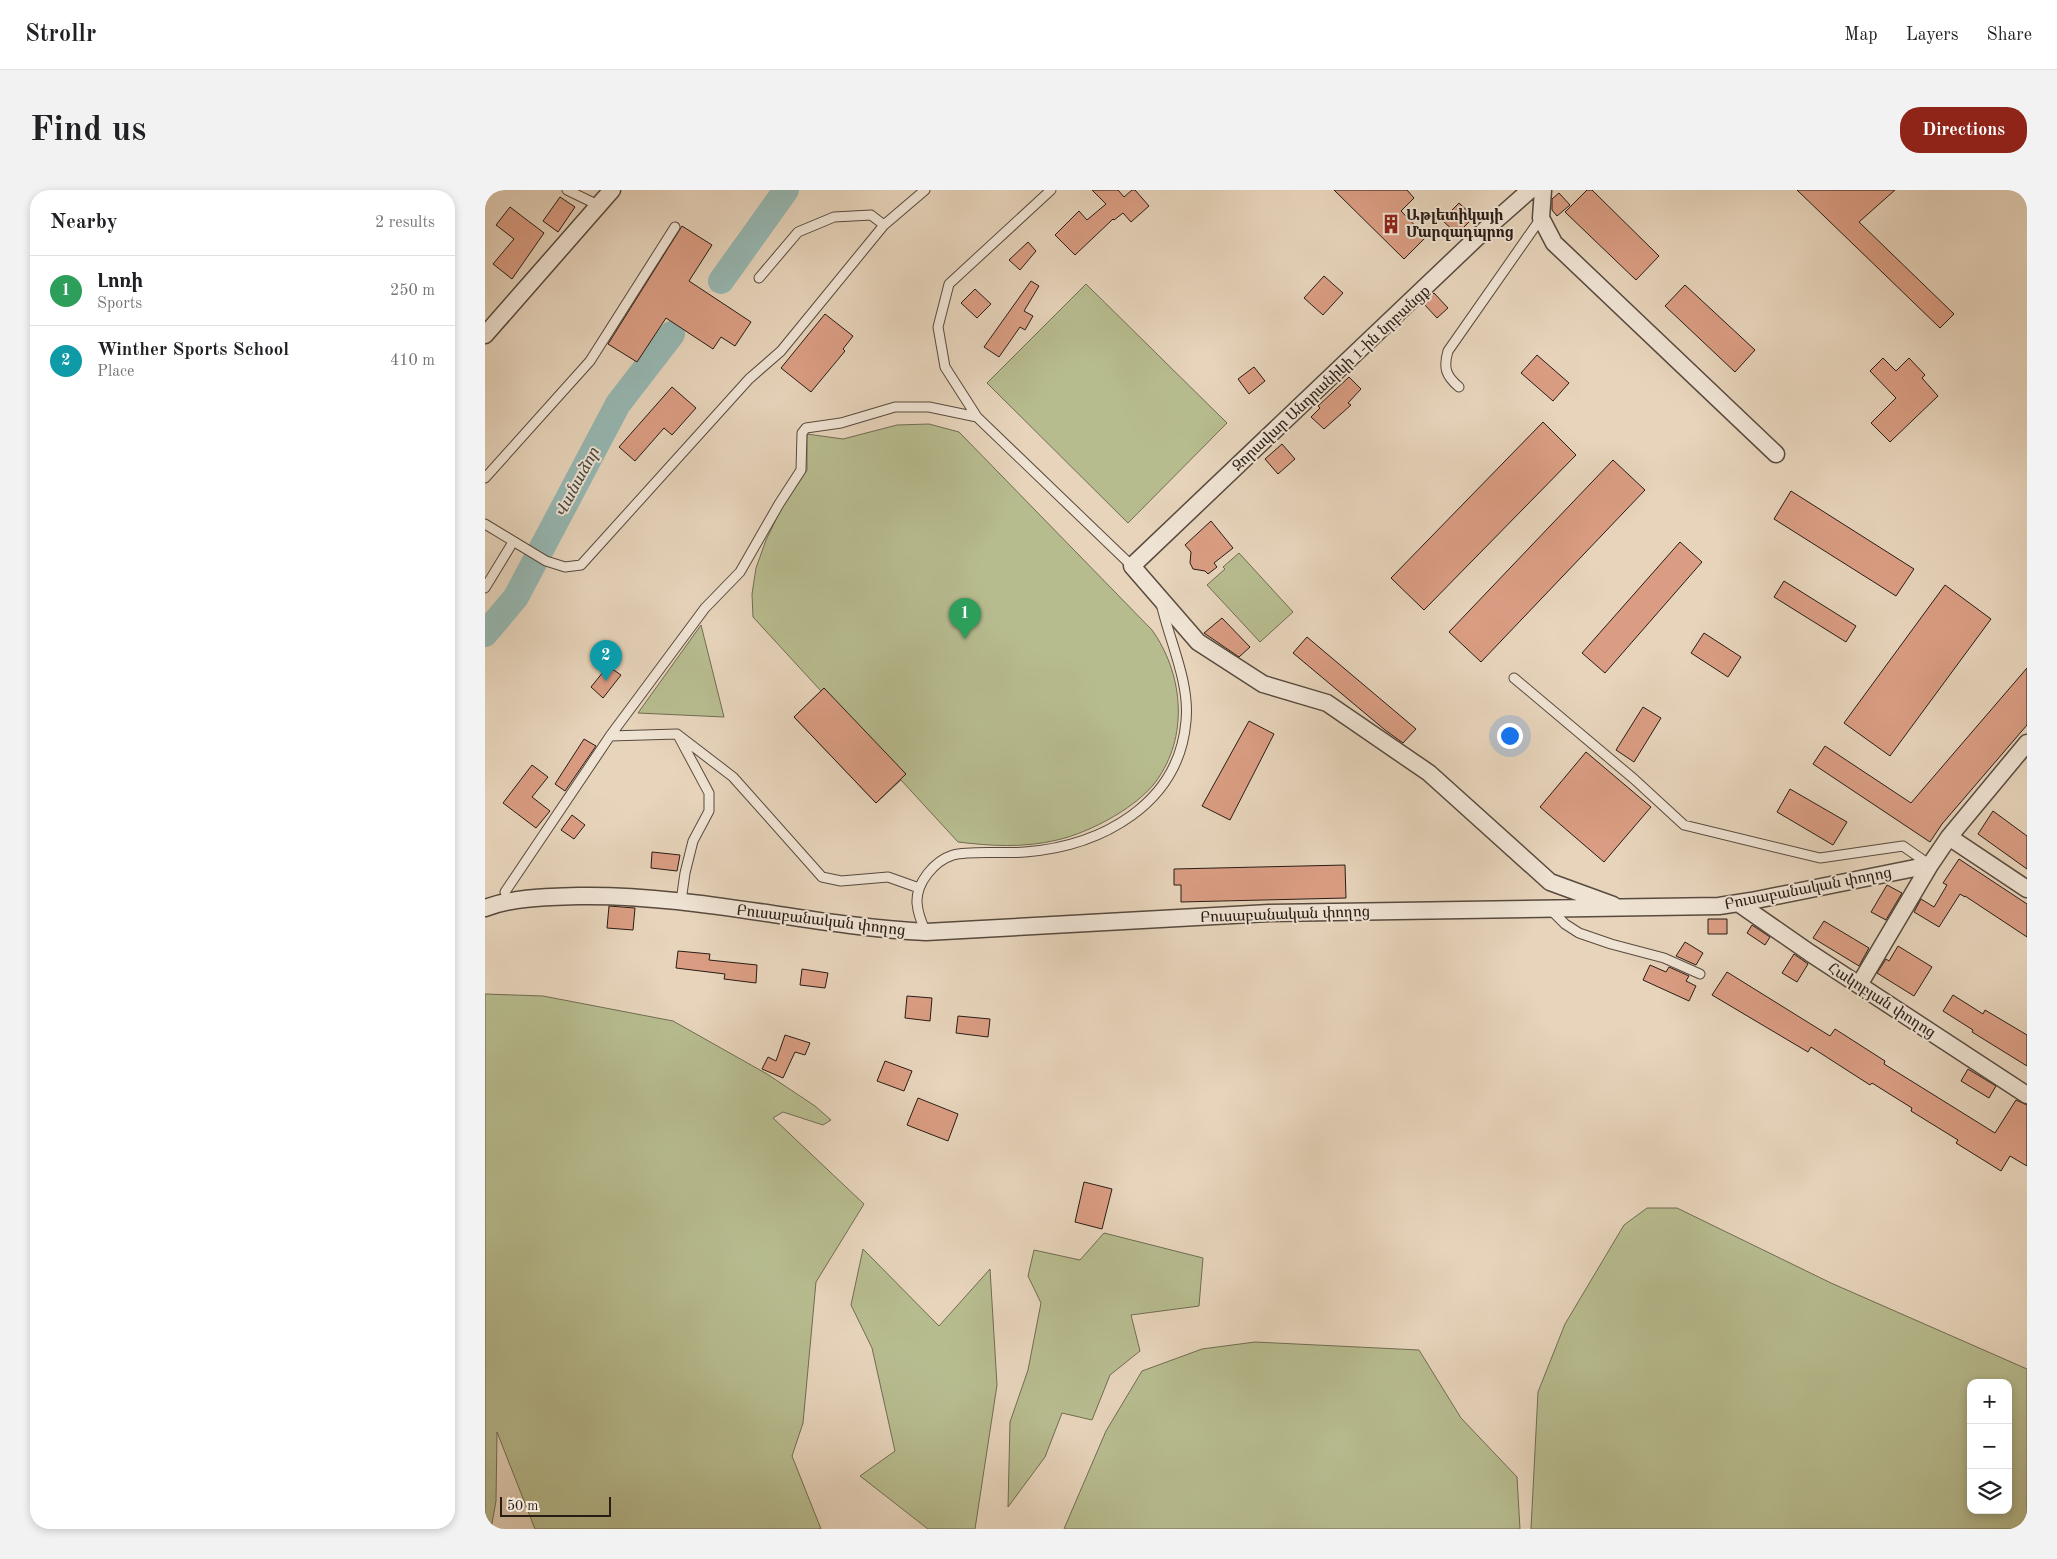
<!DOCTYPE html>
<html lang="en">
<head>
<meta charset="utf-8">
<style>
	body { margin:0; font-family:"Old Standard TT","Noto Serif Armenian",serif; background:#f2f2f2; color:#202124 }
	.controls { position:absolute; right:15px; bottom:15px; display:grid; overflow:hidden; border-radius:10px; box-shadow:0 2px 8px #0003 }
	.controls button { width:45px; height:45px; display:grid; place-items:center; padding:0; border:0; border-bottom:1px solid #e0e0e0; background:#fff; color:#202124; font:25px sans-serif }
	.scale { position:absolute; left:15px; bottom:12px; width:111px; box-sizing:border-box; padding-left:5px; border:2px solid #281c15; border-top:0; font-size:14px; line-height:18px; white-space:nowrap; color:#281c15; -webkit-text-stroke:4px #efe3d3; paint-order:stroke }
	.you { position:absolute; left:1024px; top:545px; width:18px; height:18px; margin:-12px; border:4px solid #fff; border-radius:50%; background:#1a73e8; box-shadow:0 0 0 8px #1a73e833 }
	.badge { display:grid; place-items:center; width:32px; height:32px; border-radius:50%; background:#8f2418; color:#fff; font-size:16px; font-weight:700 }
	.pin { position:absolute; translate:-50% -41px; filter:drop-shadow(0 1px 2px #0008) }
	.pin::after { content:''; position:absolute; top:26px; width:18px; height:15px; background:inherit; clip-path:polygon(0 0,100% 0,50% 100%) }
	.list { margin:0; padding:0; list-style:none }
	h2 { display:flex; justify-content:space-between; align-items:center; height:65px; margin:0; padding:0 20px; font-size:21px }
	h2 small { font-size:16px; font-weight:400; color:#757577 }
	.list li { display:grid; grid-template-columns:32px 1fr auto; gap:15px; align-items:center; box-sizing:border-box; height:70px; padding:0 20px; border-top:1px solid #e0e0e0 }
	.list b { display:block; font-size:19px; white-space:nowrap }
	.list p { margin:0; font-size:16px; white-space:nowrap; color:#757577 }
	.list em { font-size:16px; font-style:normal; color:#757577 }
	.icon { flex:none; width:28px; height:28px; fill:none; stroke:currentColor; stroke-width:2; stroke-linecap:round; stroke-linejoin:round }
	.map { position:relative; flex:none; width:1542px; height:1339px; overflow:hidden; border-radius:20px }
	header { display:flex; align-items:center; gap:30px; box-sizing:border-box; height:70px; padding:0 25px; background:#fff; border-bottom:1px solid #e0e0e0 }
	header strong { font-size:24px }
	nav { display:flex; gap:28px; margin-inline-start:auto; font-size:18px }
	.intro { display:flex; align-items:center; justify-content:space-between; box-sizing:border-box; height:120px; padding:0 30px }
	h1 { margin:0; font-size:35px }
	.button { padding:12px 22px; border-radius:20px; background:#8f2418; color:#fff; font-size:18px; font-weight:700 }
	main { display:flex; gap:30px; padding:0 30px }
	aside { flex:1; background:#fff; border-radius:20px; box-shadow:0 2px 8px #0003 }
	.map>svg:first-child { display:block }
</style>
</head>
<body>
<header>
<strong>Strollr</strong>
<nav><a>Map</a><a>Layers</a><a>Share</a></nav>
</header>
<div class="intro"><h1>Find us</h1><a class="button">Directions</a></div>
<main>
<aside>
<h2>Nearby<small>2 results</small></h2>
<ul class="list">
<li><span class="badge" style="background:#2e9e5b">1</span><div><b>Լոռի</b><p>Sports</p></div><em>250 m</em></li>
<li><span class="badge" style="background:#0f9aa8">2</span><div><b>Winther Sports School</b><p>Place</p></div><em>410 m</em></li>
</ul>
</aside>
<div class="map">
<svg width="1542" height="1339" viewBox="0 0 1542 1339">
	<rect width="100%" height="100%" fill="#e7d4bb"/>
	<filter id="stains"><feTurbulence type="fractalNoise" baseFrequency=".004" numOctaves="4"/><feColorMatrix values="0 0 0 0 .2 0 0 0 0 .09 0 0 0 0 .02 0 0 0 .5 -.17"/></filter>
	<radialGradient id="worn" r=".72"><stop offset=".6" stop-color="#630" stop-opacity="0"/><stop offset="1" stop-color="#630" stop-opacity=".3"/></radialGradient>
	<!-- green -->
	<path fill="#b7bc8f" stroke="#706c52" fill-rule="evenodd" d="M601 94 742 233 643 333 502 193Z
		M444 234 474 242 667 440C697 482 704 542 674 587 656 616 604 643 572 650 539 658 506 656 473 652L416 590 391 613 309 527 336 501 268 427 267 404 271 378 281 350 297 317 322 280V244L358 249 412 235Z
		M754 363 808 422 775 452 722 395 740 379 738 377Z
		M216 435 239 527 153 523Z
		M0 804 58 806 188 831 282 884 330 916 346 930 338 935 298 922 288 928 379 1014 331 1092 318 1233 307 1266 336 1339H50L12 1242 11 1311 6 1339H0Z
		M1162 1018H1192L1346 1093 1542 1179V1339H1046L1053 1202 1080 1134 1139 1035ZM1486 1193H1523V1320H1486Z
		M619 1043 718 1068 714 1116 646 1125 655 1161 625 1185 607 1230 577 1223 560 1267 523 1317 525 1232 543 1180 556 1113 543 1086 549 1060 595 1070Z
		M378 1059 454 1136 505 1079 512 1195 490 1339H443L375 1286 410 1261 387 1158 366 1115Z
		M770 1152 934 1160 976 1228 1032 1287 1035 1339H579L621 1241 657 1181 717 1159Z"/>
	<g fill="none" stroke-linecap="round" stroke-linejoin="round">
		<!-- river -->
		<path stroke="#97b8b3" stroke-width="26" d="M236 91 301 0
			M0 444 31 407 133 214 187 144"/>
	</g>
	<!-- building -->
	<path fill="#da9d83" stroke="#281c15" d="M607 0H633L639 7 647 0H650L664 16 646 32 638 23 629 30 628 29 590 65 570 45 594 21 602 30 621 14Z
		M849 0H922L929 8 916 21 941 47 919 69Z
		M1102 0H1107L1174 66 1151 90 1080 22Z
		M1312 0H1410L1374 32 1469 124 1455 138Z
		M1074 3 1085 15 1072 26 1067 20V9Z
		M75 7 90 17 73 42 58 31Z
		M974 13 989 27 972 44 957 30Z
		M25 17 59 43 27 89 8 74 29 49 11 35Z
		M197 36 227 55 204 91 266 132 250 156 236 147 228 159 181 128 152 172 123 154Z
		M543 52 551 61 535 80 524 70Z
		M839 86 858 103 838 125 819 108Z
		M546 91 554 96 539 121 548 126 540 140 535 137 514 167 499 157Z
		M1200 95 1270 160 1250 182 1180 116Z
		M490 99 506 114 492 128 476 113Z
		M949 103 963 118 952 128 938 113Z
		M340 124 368 146 358 159 360 161 326 202 296 178Z
		M1052 165 1084 193 1068 211 1036 183Z
		M1398 168 1411 181 1424 168 1440 185 1437 188 1453 206 1405 252 1386 233 1411 208 1385 181Z
		M769 177 780 191 764 204 753 189Z
		M864 187 876 199 863 213 866 215 839 239 826 227 835 218 833 216Z
		M187 197 211 218 187 245 179 238 150 271 134 257Z
		M1058 232 1091 265 939 420 906 388Z
		M797 254 810 269 793 284 780 269Z
		M1128 270 1160 300 996 472 964 442Z
		M1306 301 1429 379 1411 406 1289 329Z
		M726 331 748 358 729 373 732 377 723 384 720 381 708 379 705 373 706 362 700 355Z
		M1195 352 1217 372 1120 483 1097 463Z
		M1299 391 1371 436 1361 452 1289 407Z
		M1460 395 1506 429 1405 566 1359 533Z
		M737 428 765 457 754 467 719 443Z
		M1219 443 1256 467 1243 487 1206 463Z
		M822 447 931 539 918 553 900 540 808 463Z
		M123 476 136 485 118 508 106 497Z
		M1542 478V535L1457 634 1445 652 1328 574 1340 556 1426 613Z
		M339 498 421 584 391 613 309 527Z
		M1158 517 1176 528 1149 572 1131 560Z
		M764 531 789 544 745 630 717 616Z
		M99 549 111 556 80 601 70 594Z
		M1101 562 1166 617 1119 672 1055 617Z
		M47 575 63 587 47 607 65 621 51 638 18 613Z
		M1305 599 1362 632 1348 655 1292 622Z
		M1508 621 1542 646V679L1493 644Z
		M87 625 100 635 89 649 76 640Z
		M167 662 195 665 192 681 166 678Z
		M1474 669 1542 714V747L1480 706V707L1475 704 1454 737 1429 722 1436 709 1449 717 1462 695 1458 693Z
		M860 675 861 708 696 712V695H689V679Z
		M1402 695 1417 703 1401 730 1386 722Z
		M124 716 150 718 148 740 122 738Z
		M1223 729H1242V744H1223Z
		M1339 731 1384 758 1374 776 1328 748Z
		M1267 735 1285 747 1280 755 1262 743Z
		M1200 752 1218 763 1211 775 1191 766Z
		M1413 756 1447 777 1429 806 1392 783 1401 769 1404 771Z
		M193 761 225 764 224 770 272 775 271 793 239 789 240 784 191 778Z
		M1309 764 1323 774 1312 792 1297 783Z
		M1165 775 1181 782 1184 777 1204 786 1201 791 1211 796 1204 811 1158 790Z
		M317 779 343 783 340 798 315 795Z
		M1242 782 1345 846 1350 839 1400 871 1399 874 1510 943 1531 910 1542 915V976L1525 966 1516 981 1471 953 1473 950 1426 921 1427 918 1387 893 1385 895 1326 857 1323 862 1227 805Z
		M1468 805 1498 824 1500 820 1542 845V876L1487 842 1488 840 1458 821Z
		M422 806 447 808 445 831 420 828Z
		M473 826 505 829 503 847 471 843Z
		M300 845 325 853 320 865 310 862 298 888 277 879 283 867 291 871Z
		M400 871 427 881 419 901 392 891Z
		M1483 879 1511 896 1504 908 1476 891Z
		M433 908 473 924 463 951 422 935Z
		M599 992 627 999 617 1039 590 1032Z"/>
	<g fill="none" stroke-linecap="round" stroke-linejoin="round">
		<defs>
			<path id="service" d="M82 0 113 15
				M274 88 313 42 349 27 386 25 399 35
				M974 197C961 186 958 178 963 161L1056 28
				M492 227 460 177 453 137 464 94 566 0
				M0 288 105 171 190 37
				M0 334 61 371 80 377 96 375 264 189 296 161 399 35 440 0
				M0 398 28 352
				M1029 488 1149 589 1199 635 1335 668 1418 656 1445 675
				M125 546 220 418 255 382 294 314 316 280 317 243 321 238 356 233 410 217H444L492 227 647 376
				M194 547 224 603V621L208 651 200 683 196 711
				M20 702 125 546 192 544 248 587 337 687 356 691 403 687 434 698
				M1065 719 1080 734 1094 743 1126 754 1179 768 1215 784
				M441 742C436 732 433 724 432 713 431 693 449 671 468 665 487 660 520 664 540 662 617 656 694 614 701 531 705 492 684 450 676 413"/>
			<path id="minor" d="M1045 0 1002 38 647 376 713 452 778 494 842 513 944 583 1065 692 1128 715
				M1058 0 1056 28 1069 53 1291 264
				M0 145 127 0
				M1464 647 1542 699
				M1253 713 1325 763 1542 905
				M0 718C29 707 63 707 94 706 211 704 324 736 441 742L784 723 1234 716 1266 711 1445 675 1464 647 1542 553
				M1374 795 1445 675"/>
		</defs>
		<!-- service casing -->
		<use href="#service" stroke="#584a3e" stroke-width="11"/>
		<!-- minor casing -->
		<use href="#minor" stroke="#584a3e" stroke-width="19"/>
		<!-- service -->
		<use href="#service" stroke="#efe3d3" stroke-width="9"/>
		<!-- minor -->
		<use href="#minor" stroke="#efe3d3" stroke-width="16"/>
	</g>
	<!-- icons -->
	<defs>
		<symbol id="building-bare" viewBox="-9 -9 18 18"><path d="M-4-6H4V6H1V3H-1V6H-4ZM-2.5-4.3h1.7v1.8h-1.7ZM.8-4.3h1.7v1.8H.8ZM-2.5-1h1.7V.8h-1.7ZM.8-1h1.7V.8H.8Z" fill="#8f2418" stroke="#efe3d3" stroke-width="2.5" paint-order="stroke"/></symbol>
	</defs>
	<g fill-rule="evenodd">
		<use href="#building-bare" x="892" y="20" width="28" height="28"/>
	</g>
	<g text-anchor="middle" stroke-width="4" stroke-linejoin="round" paint-order="stroke">
		<!-- poi labels -->
		<g font-size="15" font-weight="bold" fill="#281c15" stroke="#efe3d3" text-anchor="start">
			<text x="921" y="30">Աթլետիկայի<tspan x="921" dy="17">Մարզադպրոց</tspan></text>
		</g>
		<!-- street labels -->
		<g font-size="15" fill="#281c15" stroke="#efe3d3">
			<text transform="translate(846 188) rotate(-43)" y="5">Զորավար Անդրանիկի 1-ին նրբանցք</text>
			<text transform="translate(1323 698) rotate(-11)" y="5">Բուսաբանական փողոց</text>
			<text transform="translate(800 724) rotate(-2)" y="5">Բուսաբանական փողոց</text>
			<text transform="translate(336 730) rotate(7)" y="5">Բուսաբանական փողոց</text>
			<text transform="translate(1397 810) rotate(33)" y="5">Հակոբյան փողոց</text>
		</g>
		<!-- water labels -->
		<g font-size="16" font-style="italic" fill="#494b44" stroke="#efe3d3">
			<text transform="translate(91 292) rotate(-62)" y="6">Վանաձոր</text>
		</g>
	</g>
	<rect width="100%" height="100%" filter="url(#stains)"/>
	<rect width="100%" height="100%" fill="url(#worn)"/>
</svg>
<div class="controls">
<button>+</button>
<button>−</button>
<button><svg class="icon" aria-label="layers" viewBox="0 0 24 24"><path d="M12 4l9 5-9 5-9-5zM3 14l9 5 9-5"/></svg></button>
</div>
<div class="scale">50 m</div>
<div class="you"></div>
<div class="pin badge" style="left:480px;top:449px;background:#2e9e5b">1</div>
<div class="pin badge" style="left:121px;top:491px;background:#0f9aa8">2</div>
</div>
</main>
</body>
</html>
